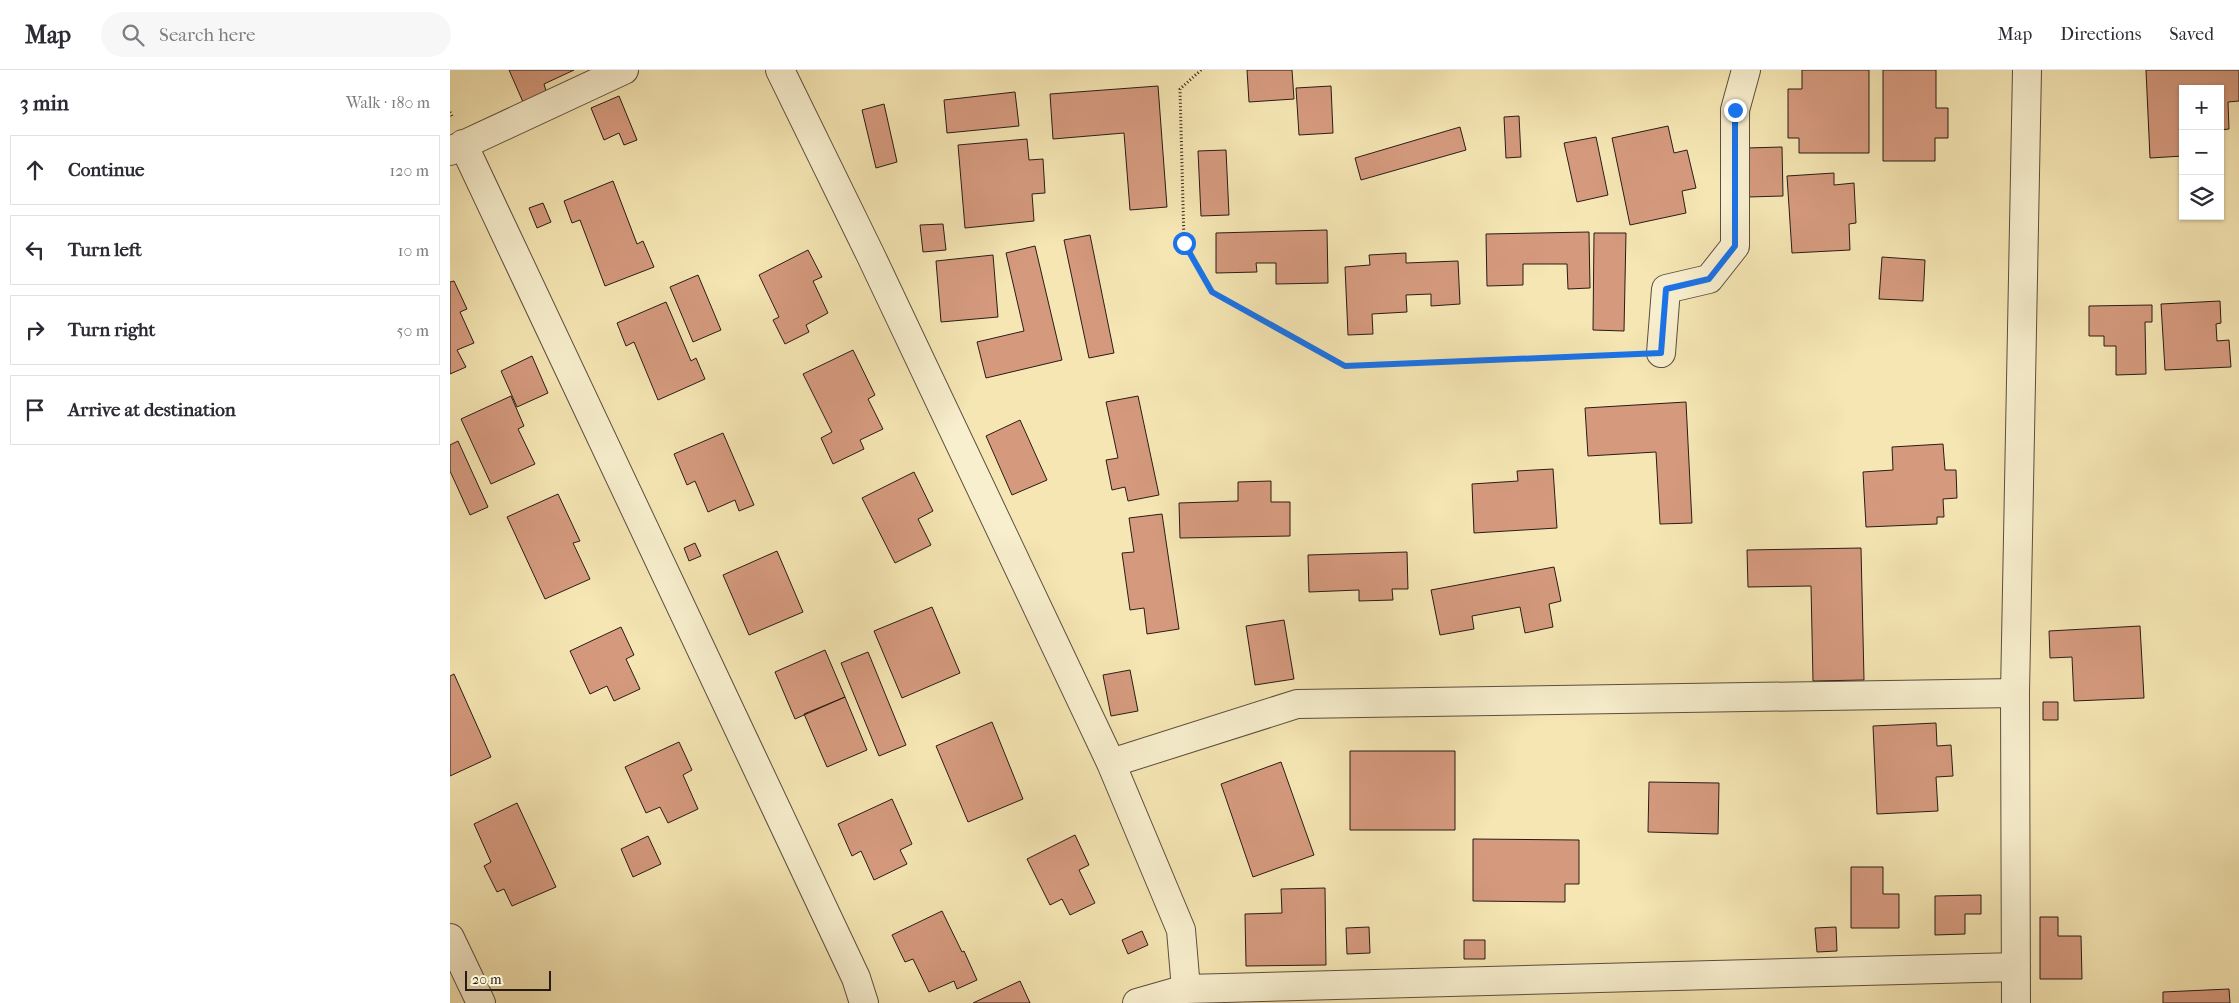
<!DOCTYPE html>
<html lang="en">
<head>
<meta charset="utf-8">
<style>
	body { margin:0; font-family:"IM FELL French Canon",serif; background:#f7f7f7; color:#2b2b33 }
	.controls { position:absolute; right:15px; top:15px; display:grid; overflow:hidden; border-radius:0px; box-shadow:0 1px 4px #0004 }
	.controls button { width:45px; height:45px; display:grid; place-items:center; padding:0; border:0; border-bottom:1px solid #e1e1e2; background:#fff; color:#2b2b33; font:25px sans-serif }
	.scale { position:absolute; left:15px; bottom:12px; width:86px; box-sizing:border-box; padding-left:5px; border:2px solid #291c17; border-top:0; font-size:14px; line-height:18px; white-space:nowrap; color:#291c17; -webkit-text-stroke:4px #f8efce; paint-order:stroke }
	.stop { position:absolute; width:15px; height:15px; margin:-11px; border:4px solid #1a73e8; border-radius:50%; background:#fff }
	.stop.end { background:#1a73e8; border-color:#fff; box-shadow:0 1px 5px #0008 }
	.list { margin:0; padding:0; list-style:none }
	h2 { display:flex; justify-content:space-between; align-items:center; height:65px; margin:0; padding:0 20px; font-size:21px }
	h2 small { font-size:16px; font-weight:400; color:#7c7c81 }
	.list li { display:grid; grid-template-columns:32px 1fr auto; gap:15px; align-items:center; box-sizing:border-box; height:70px; margin:0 10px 10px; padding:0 10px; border:1px solid #e1e1e2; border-radius:0px }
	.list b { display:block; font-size:19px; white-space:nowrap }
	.list em { font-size:16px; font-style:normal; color:#7c7c81 }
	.icon { flex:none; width:28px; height:28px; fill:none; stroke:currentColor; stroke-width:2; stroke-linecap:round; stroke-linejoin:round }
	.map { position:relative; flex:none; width:1789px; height:933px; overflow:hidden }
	header { display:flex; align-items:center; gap:30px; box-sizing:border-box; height:70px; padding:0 25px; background:#fff; border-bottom:1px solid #e1e1e2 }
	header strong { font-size:24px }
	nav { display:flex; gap:28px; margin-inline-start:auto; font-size:18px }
	.search { width:350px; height:45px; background:#f7f7f7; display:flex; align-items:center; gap:12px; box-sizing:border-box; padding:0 18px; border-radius:28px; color:#7c7c81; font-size:19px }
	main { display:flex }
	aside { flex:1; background:#fff }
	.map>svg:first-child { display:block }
</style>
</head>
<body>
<header>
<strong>Map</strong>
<div class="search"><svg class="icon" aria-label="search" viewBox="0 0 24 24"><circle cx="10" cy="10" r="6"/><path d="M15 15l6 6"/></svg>Search here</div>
<nav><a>Map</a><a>Directions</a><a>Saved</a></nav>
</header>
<main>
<aside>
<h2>3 min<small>Walk · 180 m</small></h2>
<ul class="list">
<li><svg class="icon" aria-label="ahead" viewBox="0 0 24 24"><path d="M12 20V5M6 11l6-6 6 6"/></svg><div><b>Continue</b></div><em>120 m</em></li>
<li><svg class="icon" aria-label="left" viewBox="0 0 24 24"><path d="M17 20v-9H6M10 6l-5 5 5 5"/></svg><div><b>Turn left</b></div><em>10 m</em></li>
<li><svg class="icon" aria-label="right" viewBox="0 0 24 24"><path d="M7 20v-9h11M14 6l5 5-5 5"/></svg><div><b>Turn right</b></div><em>50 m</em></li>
<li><svg class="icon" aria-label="arrive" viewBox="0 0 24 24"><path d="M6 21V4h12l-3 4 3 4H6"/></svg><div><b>Arrive at destination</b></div></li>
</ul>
</aside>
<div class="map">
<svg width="1789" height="933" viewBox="0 0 1789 933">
	<rect width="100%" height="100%" fill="#f5e6b3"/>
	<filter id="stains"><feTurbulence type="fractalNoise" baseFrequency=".004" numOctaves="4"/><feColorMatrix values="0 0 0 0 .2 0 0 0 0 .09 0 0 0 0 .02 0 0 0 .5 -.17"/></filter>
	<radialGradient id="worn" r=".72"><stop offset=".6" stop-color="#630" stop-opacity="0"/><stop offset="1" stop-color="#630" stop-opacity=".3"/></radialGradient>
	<!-- building -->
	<path fill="#d59a7e" stroke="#291c17" d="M59 0H124L94 14 96 21 73 32Z
		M797 0H842L844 29 799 32Z
		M1352 0H1419V83H1349V68H1338V19H1352Z
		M1433 0H1486V38H1498V68H1485V91H1433Z
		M1696 0H1789V31L1778 32 1779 59 1770 60V19H1733V86L1700 88Z
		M708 16 717 137 680 140 674 63 603 69 600 24Z
		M881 16 883 63 849 65 846 18Z
		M565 22 569 56 497 63 494 30Z
		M169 26 187 70 174 75 169 63 154 70 141 38Z
		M434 34 447 92 426 98 412 40Z
		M1069 46 1071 87 1056 88 1054 47Z
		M1218 56 1224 83 1237 80 1246 118 1232 121 1236 143 1180 155 1162 68Z
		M1010 57 1016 80 911 110 905 88Z
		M1146 67 1158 125 1127 132 1114 73Z
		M577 69 579 90 593 89 595 123 582 124 584 151 515 158 508 75Z
		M1332 77 1333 126 1298 127 1297 78Z
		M776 80 779 145 751 146 748 81Z
		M1384 103V115L1404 113 1406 153 1399 154 1400 180 1342 183 1337 106Z
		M163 111 187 174 193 171 204 197 155 216 130 150 122 153 114 131Z
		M93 133 101 152 87 158 79 138Z
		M493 154 496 180 473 182 470 155Z
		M877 160 878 213 826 214V193H806L807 202 766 203V163Z
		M1139 162 1140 218 1118 219 1117 194H1073V215L1037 216 1036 164Z
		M1144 163H1176L1174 261 1143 260Z
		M640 165 664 283 639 288 614 170Z
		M585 176 612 290 536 308 527 272 574 261 556 183Z
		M358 180 372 207 363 211 378 243 356 255 359 262 335 274 323 250 329 247 309 205Z
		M956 183V193L1008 191 1010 234 981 236V224L956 225 957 242 922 244 923 264 898 265 895 197 920 195 919 185Z
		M543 185 548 247 491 252 486 191Z
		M1432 187 1475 190 1473 231 1429 229Z
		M248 205 271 260 243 272 220 217Z
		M4 211 17 239 10 242 24 273 7 280 16 297 0 304V212Z
		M1770 231 1771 253 1766 254 1767 271 1779 270 1781 297 1715 300 1711 234Z
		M216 232 241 291 246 288 255 309 208 330 184 272 176 276 167 253Z
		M1702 235V252H1695L1696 304 1666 305V276H1654V266H1639V236Z
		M403 280 425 325 418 329 433 359 410 370 414 379 383 394 371 368 382 362 353 304Z
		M82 286 98 323 67 337 51 301Z
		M61 326 74 356 68 359 85 394 41 414 11 349Z
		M688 326 709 425 678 431 675 417 662 420 656 390 668 388 656 332Z
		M1236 332 1242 453 1210 454 1206 382 1138 386 1135 338Z
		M570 350 597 410 562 425 536 366Z
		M273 363 304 435 289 441 285 430 258 442 245 411 237 415 224 384Z
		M8 371 38 437 20 445 0 401V375Z
		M1493 374 1495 400H1506L1507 428 1493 429 1494 447H1487V454L1416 457 1413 402 1443 400 1442 377Z
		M1103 399 1107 458 1024 463 1022 414 1068 411 1067 401Z
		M464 402 483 441 468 449 481 475 445 493 412 428Z
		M821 411V432H840V466L730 468 729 433 788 431V412Z
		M108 424 130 471 123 473 140 509 95 529 57 447Z
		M712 444 729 559 697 564 694 538 680 540 672 483 684 482 679 448Z
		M245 473 251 486 239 491 234 478Z
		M1411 478 1414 610 1363 611 1361 516 1298 517 1297 480Z
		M327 481 353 542 299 565 273 505Z
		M957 482 958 519H942L943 530 909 531V520L859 522 858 485Z
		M1104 497 1111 531 1099 534 1103 557 1075 563 1070 537 1022 546 1024 559 990 565 981 520Z
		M482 537 510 603 452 628 424 561Z
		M834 550 844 609 805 615 796 556Z
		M1690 556 1694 628 1624 631 1622 587 1600 588 1599 561Z
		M171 557 184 585 176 589 190 619 164 631 157 616 140 624 120 581Z
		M375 580 395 627 345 649 325 602Z
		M418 582 456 675 429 686 391 593Z
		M680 600 688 641 661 646 653 605Z
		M4 604 41 687 0 706V606Z
		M395 627 417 680 377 697 354 644Z
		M1593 632H1608V650H1593Z
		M542 652 573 729 518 752 486 676Z
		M1486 653 1487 676 1501 675 1503 706 1486 707 1488 741 1427 744 1423 656Z
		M229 672 242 700 233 705 248 739 218 753 210 737 196 743 175 697Z
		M900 681H1005V760H900Z
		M831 692 864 785 803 807 771 714Z
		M1199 712 1269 713 1268 764 1198 762Z
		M442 729 462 774 450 780 457 794 424 810 411 781 402 786 388 754Z
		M67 733 106 817 62 836 54 819 47 822 34 796 41 792 24 754Z
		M625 765 639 795 629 800 645 833 620 845 612 829 600 835 577 789Z
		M198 766 211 794 183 807 171 779Z
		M1023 769 1129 770V814H1115V832L1023 831Z
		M1401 797H1433V824H1449V858H1401Z
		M875 818 876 895 796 896 795 844 832 843 831 819Z
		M1531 825V844H1515V864L1485 865V826Z
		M492 841 512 882 514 881 527 910 507 919 504 911 479 922 463 889 455 892 442 865Z
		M1590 847H1608V866H1631L1632 909H1590Z
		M919 857 920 883 897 884 896 858Z
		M1386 857 1387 881 1367 882 1365 858Z
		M692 861 698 875 678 884 672 870Z
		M1014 870H1035V889H1014Z
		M570 911 580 933H523Z
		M1779 919 1780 933H1713V922Z"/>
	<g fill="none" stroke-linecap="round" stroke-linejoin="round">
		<defs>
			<path id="minor" d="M330 0 421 186 661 693 731 860 736 919
				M13 74 406 908 414 933
				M0 81 174 0
				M1211 283 1216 219 1259 209 1285 176V40L1296 0
				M661 693 847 634 1565 623
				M0 868 31 933
				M687 933 736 919 1566 897
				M1566 933 1565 623 1577 0"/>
		</defs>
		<!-- minor casing -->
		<use href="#minor" stroke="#5c4e3e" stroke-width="30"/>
		<!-- path -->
		<path stroke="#291c17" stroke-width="3" stroke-dasharray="1 2.5" stroke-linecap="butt" d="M751 0 730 19 734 173 762 221 895 296 1183 284
			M0 42 3 48"/>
		<!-- minor -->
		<use href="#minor" stroke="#f8efce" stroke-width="28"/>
	</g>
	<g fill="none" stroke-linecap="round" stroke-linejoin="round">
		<!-- route -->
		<path stroke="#1a73e8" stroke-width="6" d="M734 173 762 222 895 296 1211 283 1216 219 1259 209 1285 176V40"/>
	</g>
	<rect width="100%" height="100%" filter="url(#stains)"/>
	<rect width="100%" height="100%" fill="url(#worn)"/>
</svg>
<div class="controls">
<button>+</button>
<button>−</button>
<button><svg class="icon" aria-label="layers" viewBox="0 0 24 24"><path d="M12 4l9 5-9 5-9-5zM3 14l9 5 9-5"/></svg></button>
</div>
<div class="scale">20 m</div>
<div class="stop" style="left:734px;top:173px"></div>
<div class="stop end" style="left:1285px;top:40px"></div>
</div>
</main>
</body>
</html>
